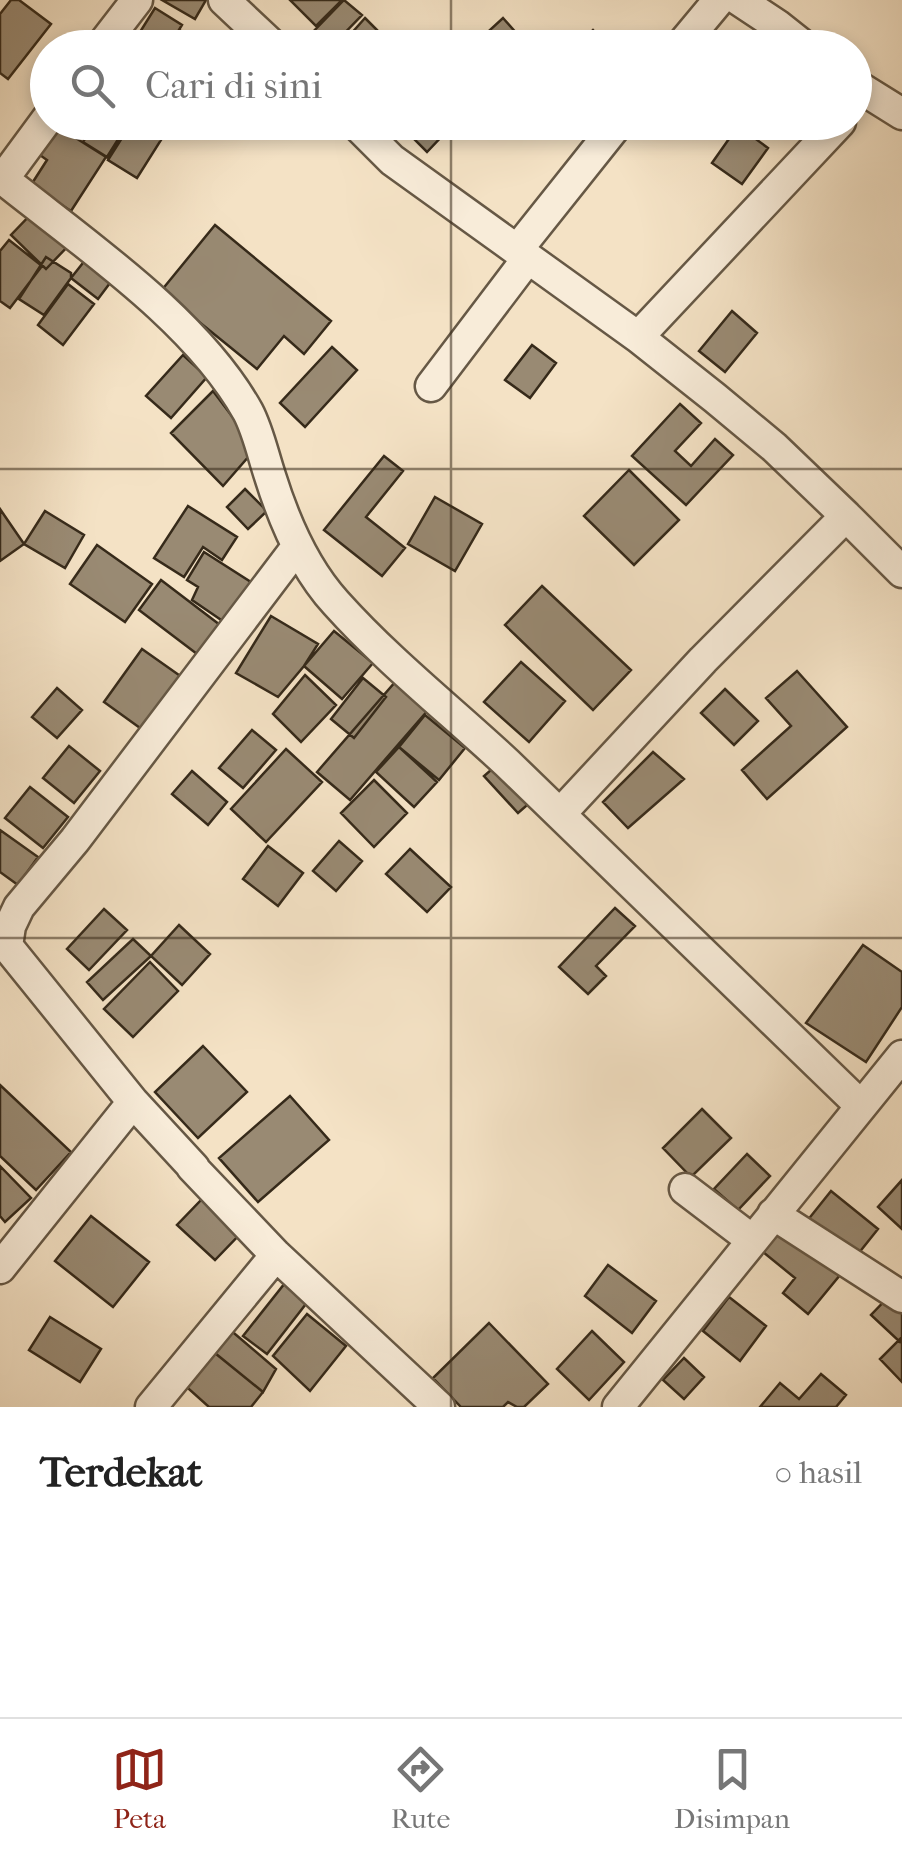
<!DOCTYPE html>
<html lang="id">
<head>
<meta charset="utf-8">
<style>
	body { margin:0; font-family:"IM FELL French Canon",serif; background:#f2f2f2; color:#222 }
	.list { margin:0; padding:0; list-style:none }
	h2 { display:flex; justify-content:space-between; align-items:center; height:130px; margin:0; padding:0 40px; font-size:42px }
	h2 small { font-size:32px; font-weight:400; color:#767676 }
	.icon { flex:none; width:55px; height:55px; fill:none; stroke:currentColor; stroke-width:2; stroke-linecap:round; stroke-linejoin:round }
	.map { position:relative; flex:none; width:902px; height:1407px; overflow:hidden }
	.search { position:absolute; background:#fff; box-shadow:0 5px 15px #0003; left:30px; right:30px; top:30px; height:110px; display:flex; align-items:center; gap:25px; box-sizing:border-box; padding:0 35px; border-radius:55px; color:#767676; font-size:38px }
	.sheet { height:310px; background:#fff }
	nav { display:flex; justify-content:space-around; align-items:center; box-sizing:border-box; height:140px; border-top:2px solid #e0e0e0; background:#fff; font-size:28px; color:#767676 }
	nav a { display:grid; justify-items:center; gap:5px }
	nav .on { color:#8f2418 }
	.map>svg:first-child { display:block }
</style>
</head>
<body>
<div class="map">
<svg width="902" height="1407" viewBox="0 0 902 1407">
	<rect width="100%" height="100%" fill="#f4e2c5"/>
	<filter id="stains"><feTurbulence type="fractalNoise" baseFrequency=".002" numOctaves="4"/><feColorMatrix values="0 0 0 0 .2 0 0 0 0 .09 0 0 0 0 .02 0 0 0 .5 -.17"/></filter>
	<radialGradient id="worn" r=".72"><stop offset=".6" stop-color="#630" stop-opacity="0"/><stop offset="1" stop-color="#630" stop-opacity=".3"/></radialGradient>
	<!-- building -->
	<path fill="#998a73" stroke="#362a1a" stroke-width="2.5" d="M11 0H19L51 24 8 79 0 73V14Z
		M162 0H206L195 19Z
		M290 0H342L316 26Z
		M344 0 362 15 330 48H321L309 36Z
		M155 8 182 25 168 48H130Z
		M365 18 387 40 380 48H363L350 35Z
		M503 18 518 35 504 48H486L479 40Z
		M593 30 610 48H575Z
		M181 31 191 37 185 48H171Z
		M95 122H129L107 157 83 142Z
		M132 122 161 140 137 178 108 160Z
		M425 122H432L444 134 427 152 412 137Z
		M55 125 106 157 71 211 31 185 47 160 37 153Z
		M738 126 768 148 742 184 712 163Z
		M36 209 71 243 46 269 11 235Z
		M215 225 331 321 304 354 284 336 257 369 161 291Z
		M9 240 42 266 10 308 0 301V251Z
		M90 254 116 275 98 299 71 278Z
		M46 257 71 273V278L44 315 19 299Z
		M68 284 94 304 63 345 38 325Z
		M732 311 757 333 725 372 699 351Z
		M532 345 556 363 530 398 505 380Z
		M332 347 357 370 305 427 280 403Z
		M183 355 207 377 171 418 146 396Z
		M213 391 256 448 223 486 171 433Z
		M680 404 701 423 675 451 691 466 715 439 733 455 686 505 632 456Z
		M384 456 403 471 366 517 405 548 382 576 324 530Z
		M629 470 679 520 634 565 584 516Z
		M245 489 267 511 248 529 227 507Z
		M435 497 482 524 455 571 408 544Z
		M188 506 237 537 222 560 203 547 184 577 154 558Z
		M0 509 24 544 0 561Z
		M45 511 84 535 65 568 24 544Z
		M97 545 152 584 125 622 70 584Z
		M204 552 257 586 230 626 192 600 198 587 187 580Z
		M161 580 224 628 201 657 139 610Z
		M542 586 631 670 593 710 505 625Z
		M271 616 318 644 304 666 278 697 236 673Z
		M334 631 373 663 342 699 304 666Z
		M142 649 186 680 147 733 104 702Z
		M521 662 565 701 529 742 484 702Z
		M797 671 847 727 767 799 742 770 791 726 766 698Z
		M305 675 336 705 301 742 273 714Z
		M363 678 386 697 354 738 331 719Z
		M396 681 429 709 350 800 317 772Z
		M57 688 82 710 57 738 32 717Z
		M725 689 758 721 734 745 701 713Z
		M425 715 465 748 439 780 399 747Z
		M252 730 276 750 243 788 219 768Z
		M69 746 100 771 74 803 43 778Z
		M399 747 437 782 414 807 376 772Z
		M286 749 322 782 266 842 231 809Z
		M653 752 684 779 628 828 603 802Z
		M499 763 533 800 518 813 484 776Z
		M192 771 227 802 208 825 172 794Z
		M374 780 407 813 374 847 341 813Z
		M30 787 68 817 43 848 5 818Z
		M0 830 38 857 18 885 0 872Z
		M339 841 362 861 336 891 313 871Z
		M268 846 303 873 278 906 243 879Z
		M410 849 451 887 427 912 386 874Z
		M615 908 635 926 596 966 606 976 588 994 559 967Z
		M104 909 127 930 89 970 67 949Z
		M179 925 210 954 182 985 151 956Z
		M133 939 151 956 103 1000 87 982Z
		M863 945 902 972V1007L866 1062 806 1023Z
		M150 962 178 991 133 1037 104 1009Z
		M203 1046 247 1092 198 1138 155 1092Z
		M0 1085 71 1152 36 1190 0 1156Z
		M290 1096 329 1140 258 1202 219 1158Z
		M702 1109 731 1138 691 1177 663 1148Z
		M747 1154 770 1176 738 1210 714 1189Z
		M0 1166 31 1198 5 1222 0 1216Z
		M902 1180V1229L878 1207Z
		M831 1191 878 1229 854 1259 807 1221Z
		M204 1197 242 1232 215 1260 177 1225Z
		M91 1216 149 1262 113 1307 55 1261Z
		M788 1221 845 1269 808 1314 783 1293 795 1278 763 1252Z
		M608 1265 656 1301 632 1333 585 1296Z
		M285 1283 309 1300 267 1354 243 1336Z
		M896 1289 902 1295V1340L900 1342 871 1315Z
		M729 1297 766 1326 740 1361 703 1331Z
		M307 1314 346 1346 310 1391 273 1356Z
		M50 1317 101 1349 80 1382 29 1350Z
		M489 1323 548 1384 524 1407H517L508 1402 503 1407H461L433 1378Z
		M228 1328 276 1369 263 1392 210 1349Z
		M592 1331 624 1362 589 1400 557 1369Z
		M902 1337V1382L880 1359Z
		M210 1349 263 1392 251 1407H209L181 1382Z
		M684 1358 704 1377 684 1399 663 1380Z
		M821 1374 846 1395 836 1407H760L780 1383 799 1399Z"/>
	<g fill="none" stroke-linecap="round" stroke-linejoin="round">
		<defs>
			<path id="minor" d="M224 0 275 48
				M739 0 777 25 806 48
				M100 48 137 0
				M679 48 719 0
				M854 84 902 114
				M354 122 392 160 638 337 715 398 774 447 846 516
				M0 177 3 179 48 118
				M3 179C84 244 197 320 248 412 258 431 263 455 270 476 284 521 304 568 336 603 388 661 450 710 507 763 625 877 743 991 861 1106
				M517 250 619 122
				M638 337 840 122
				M431 386 528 258
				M560 814 703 660 846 516 902 572
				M192 1167 276 1255 439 1407
				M194 1168 133 1102 7 946 10 926 19 907 75 840 297 547
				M685 1189 752 1240
				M773 1214 902 1297
				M0 1268 133 1102
				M151 1407 276 1255
				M618 1407 902 1056"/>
		</defs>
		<!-- minor casing -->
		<use href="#minor" stroke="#665845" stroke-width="35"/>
		<!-- minor -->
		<use href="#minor" stroke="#f8ecd9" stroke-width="30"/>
	</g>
	<!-- grid -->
	<path fill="none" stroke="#362a1a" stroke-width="2.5" stroke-opacity="0.55" d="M451 0V48M451 122V1407M0 469H902M0 938H902"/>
	<rect width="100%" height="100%" filter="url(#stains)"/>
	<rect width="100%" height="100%" fill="url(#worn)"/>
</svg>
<div class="search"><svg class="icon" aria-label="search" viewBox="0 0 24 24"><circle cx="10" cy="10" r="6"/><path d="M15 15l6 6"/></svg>Cari di sini</div>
</div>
<section class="sheet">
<h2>Terdekat<small>0 hasil</small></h2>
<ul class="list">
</ul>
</section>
<nav>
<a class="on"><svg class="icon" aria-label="map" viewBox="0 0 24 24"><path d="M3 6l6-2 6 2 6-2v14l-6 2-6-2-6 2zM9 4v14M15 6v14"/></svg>Peta</a>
<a><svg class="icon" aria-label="directions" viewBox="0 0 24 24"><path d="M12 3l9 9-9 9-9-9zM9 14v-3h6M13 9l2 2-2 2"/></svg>Rute</a>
<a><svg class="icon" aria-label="saved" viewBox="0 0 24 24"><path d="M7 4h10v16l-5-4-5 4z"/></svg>Disimpan</a>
</nav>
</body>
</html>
